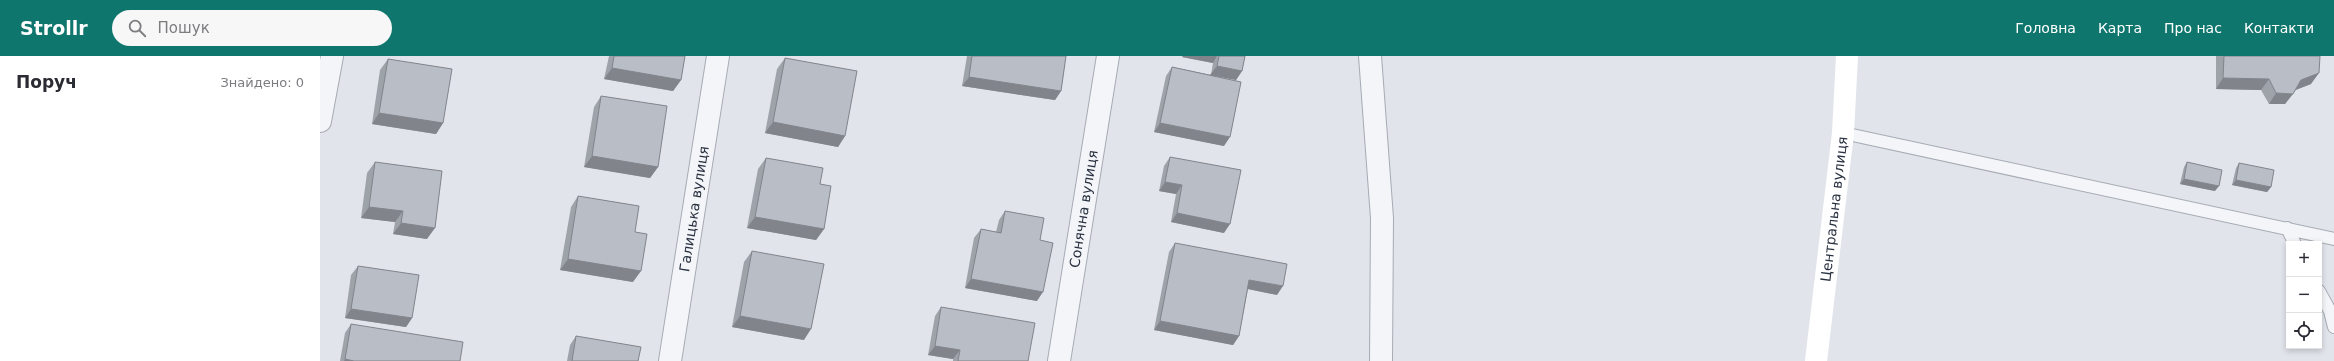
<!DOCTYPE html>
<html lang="uk">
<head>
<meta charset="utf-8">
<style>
	body { margin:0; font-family:"DejaVu Sans",sans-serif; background:#f7f7f7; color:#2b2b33 }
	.controls { position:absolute; right:12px; bottom:12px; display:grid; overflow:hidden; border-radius:0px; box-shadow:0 2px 6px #0003 }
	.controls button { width:36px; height:36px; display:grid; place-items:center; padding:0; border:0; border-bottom:1px solid #e1e1e2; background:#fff; color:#2b2b33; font:20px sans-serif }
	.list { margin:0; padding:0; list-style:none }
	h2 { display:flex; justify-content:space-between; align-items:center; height:52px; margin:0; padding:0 16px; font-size:17px }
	h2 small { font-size:13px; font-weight:400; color:#7c7c81 }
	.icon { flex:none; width:22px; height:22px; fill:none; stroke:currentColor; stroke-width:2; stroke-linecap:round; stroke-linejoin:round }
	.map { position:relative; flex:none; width:2014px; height:305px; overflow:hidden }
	header { display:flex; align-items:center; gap:24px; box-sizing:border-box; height:56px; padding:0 20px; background:#0f766e; color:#fff }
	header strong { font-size:19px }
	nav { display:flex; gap:22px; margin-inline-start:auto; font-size:14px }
	.search { width:280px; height:36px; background:#f7f7f7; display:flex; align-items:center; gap:10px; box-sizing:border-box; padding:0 14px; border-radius:22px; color:#7c7c81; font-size:15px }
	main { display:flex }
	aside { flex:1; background:#fff }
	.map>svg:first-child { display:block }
</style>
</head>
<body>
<header>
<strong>Strollr</strong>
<div class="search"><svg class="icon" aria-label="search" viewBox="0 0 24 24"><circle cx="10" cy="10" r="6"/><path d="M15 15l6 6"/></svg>Пошук</div>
<nav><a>Головна</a><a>Карта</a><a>Про нас</a><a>Контакти</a></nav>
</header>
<main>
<aside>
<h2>Поруч<small>Знайдено: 0</small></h2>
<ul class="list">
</ul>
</aside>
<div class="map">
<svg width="2014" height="305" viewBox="0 0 2014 305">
	<rect width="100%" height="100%" fill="#e1e4ea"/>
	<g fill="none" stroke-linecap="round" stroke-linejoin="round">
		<defs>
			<path id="lane" d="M1523 77 2014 183
				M1967 172 1975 188
				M1999 235 2010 255 2014 271"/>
			<g id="street">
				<path d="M1050 0 1062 162 1061 305"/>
				<path d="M0 65 12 0"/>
				<path id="s1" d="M350 305 398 0"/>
				<path id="s2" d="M739 305 788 0"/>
			</g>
		</defs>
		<!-- lane casing -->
		<use href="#lane" stroke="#a6abb4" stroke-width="14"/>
		<!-- street casing -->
		<use href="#street" stroke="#a6abb4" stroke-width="24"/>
		<!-- lane -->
		<use href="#lane" stroke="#f4f5f8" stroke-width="12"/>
		<!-- street -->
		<use href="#street" stroke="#f4f5f8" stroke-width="22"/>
		<!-- secondary -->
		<path stroke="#fff" stroke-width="22" id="s3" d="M1496 305 1523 77 1527 0"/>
	</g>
	<!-- wall -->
	<path fill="#9ea3aa" d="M289 0H365L361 24 353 35 284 23Z
		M647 0H746L741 35 735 44 642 30Z
		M863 0H925L922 15 916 24 894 20 904 90 834 76 846 20 852 11 891 19 893 7 862 1Z
		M1896 0H2000L1991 28 1975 34 1965 48H1949L1941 34 1896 33Z
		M465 2 525 80 518 91 445 77 457 13Z
		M68 3 123 67 116 78 52 68 60 14Z
		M281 40 338 111 330 122 264 111 274 51Z
		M850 101 904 177 851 166 856 138 839 135 844 110Z
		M446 102 500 128 504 173 496 184 427 172 438 113Z
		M55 106 107 183 73 178 75 166 41 162 47 117Z
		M1867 106 1895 135 1860 128 1864 111Z
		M1919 107 1951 131 1947 136 1912 129 1916 112Z
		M258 140 315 176 313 226 240 214 251 151Z
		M685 155 720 184 717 245 645 232 654 182 661 173 676 176 679 164Z
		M855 187 957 239 928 233 919 280 913 289 834 274 849 196Z
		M432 195 484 284 412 271 424 206Z
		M38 210 92 262 86 271 25 262 31 219Z
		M621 251 708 305H633V303L608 299 615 260Z
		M31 268 140 305H20L25 277Z
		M256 280 318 305H247L250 289Z"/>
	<!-- shaded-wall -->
	<path fill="#81848b" d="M863 0H897L893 7 862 1Z
		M897 10 922 15 916 24 890 19Z
		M292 12 361 24 353 35 284 23Z
		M1999 17 1991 28 1973 35 1981 24Z
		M649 21 741 35 735 44 642 30Z
		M1903 22 1949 23 1941 34 1896 33Z
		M1956 37 1973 38 1965 48H1949Z
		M59 57 123 67 116 78 52 68Z
		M453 66 525 80 518 91 445 77Z
		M840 67 910 81 904 90 834 76Z
		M272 100 338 111 330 122 264 111Z
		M1864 123 1899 130 1895 135 1860 128Z
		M1916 124 1951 131 1947 136 1912 129Z
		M845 126 862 129 856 138 839 135Z
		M49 151 83 155 75 166 41 162Z
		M857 157 910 168 904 177 851 166Z
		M435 161 504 173 496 184 427 172Z
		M81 167 115 172 107 183 73 178Z
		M248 203 321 215 313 226 240 214Z
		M651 223 723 236 717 245 645 232Z
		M929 224 963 230 957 239 923 232Z
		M31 253 92 262 86 271 25 262Z
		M420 260 491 273 484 284 412 271Z
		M840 265 919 280 913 289 834 274Z
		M615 290 640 294 633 303 608 299Z
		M25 303 34 305H24Z"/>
	<!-- building -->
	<path fill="#b8bdc6" stroke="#81848b" d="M294 0H365L361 24 292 12Z
		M652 0H746L741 35 649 21Z
		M899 0H925L922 15 897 10Z
		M1904 0H2000L1999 17 1981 24 1973 38 1956 37 1949 23 1903 22Z
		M465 2 537 15 525 80 453 66Z
		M68 3 132 13 123 67 59 57Z
		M852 11 921 26 910 81 840 67Z
		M281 40 347 50 338 111 272 100Z
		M850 101 921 114 910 168 857 157 862 129 845 126Z
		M446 102 503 112 500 128 511 130 504 173 435 161Z
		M55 106 122 115 115 172 81 167 83 155 49 151Z
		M1867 106 1902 114 1899 130 1864 123Z
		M1919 107 1954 114 1951 131 1916 124Z
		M258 140 319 150 315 176 327 178 321 215 248 203Z
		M685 155 724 162 720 184 733 187 723 236 651 223 661 173 681 177Z
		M855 187 967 208 963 230 929 224 919 280 840 265Z
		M432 195 504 208 491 273 420 260Z
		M38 210 99 219 92 262 31 253Z
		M621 251 715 267 708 305H638L640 294 615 290Z
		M31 268 143 286 140 305H34L25 303Z
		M256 280 321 291 318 305H252Z"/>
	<g text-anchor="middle" stroke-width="4" stroke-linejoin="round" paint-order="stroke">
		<!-- street labels -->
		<g font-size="14" fill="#293141" stroke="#f0f3f7">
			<text dy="5" stroke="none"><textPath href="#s1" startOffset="154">Галицька вулиця</textPath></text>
			<text dy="5" stroke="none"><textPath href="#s2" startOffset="154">Сонячна вулиця</textPath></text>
			<text dy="5" stroke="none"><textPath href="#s3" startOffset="153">Центральна вулиця</textPath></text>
		</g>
	</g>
</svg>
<div class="controls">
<button>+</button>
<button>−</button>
<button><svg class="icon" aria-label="locate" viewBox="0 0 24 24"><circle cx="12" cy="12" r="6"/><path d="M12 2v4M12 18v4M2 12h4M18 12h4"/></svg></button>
</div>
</div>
</main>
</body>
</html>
